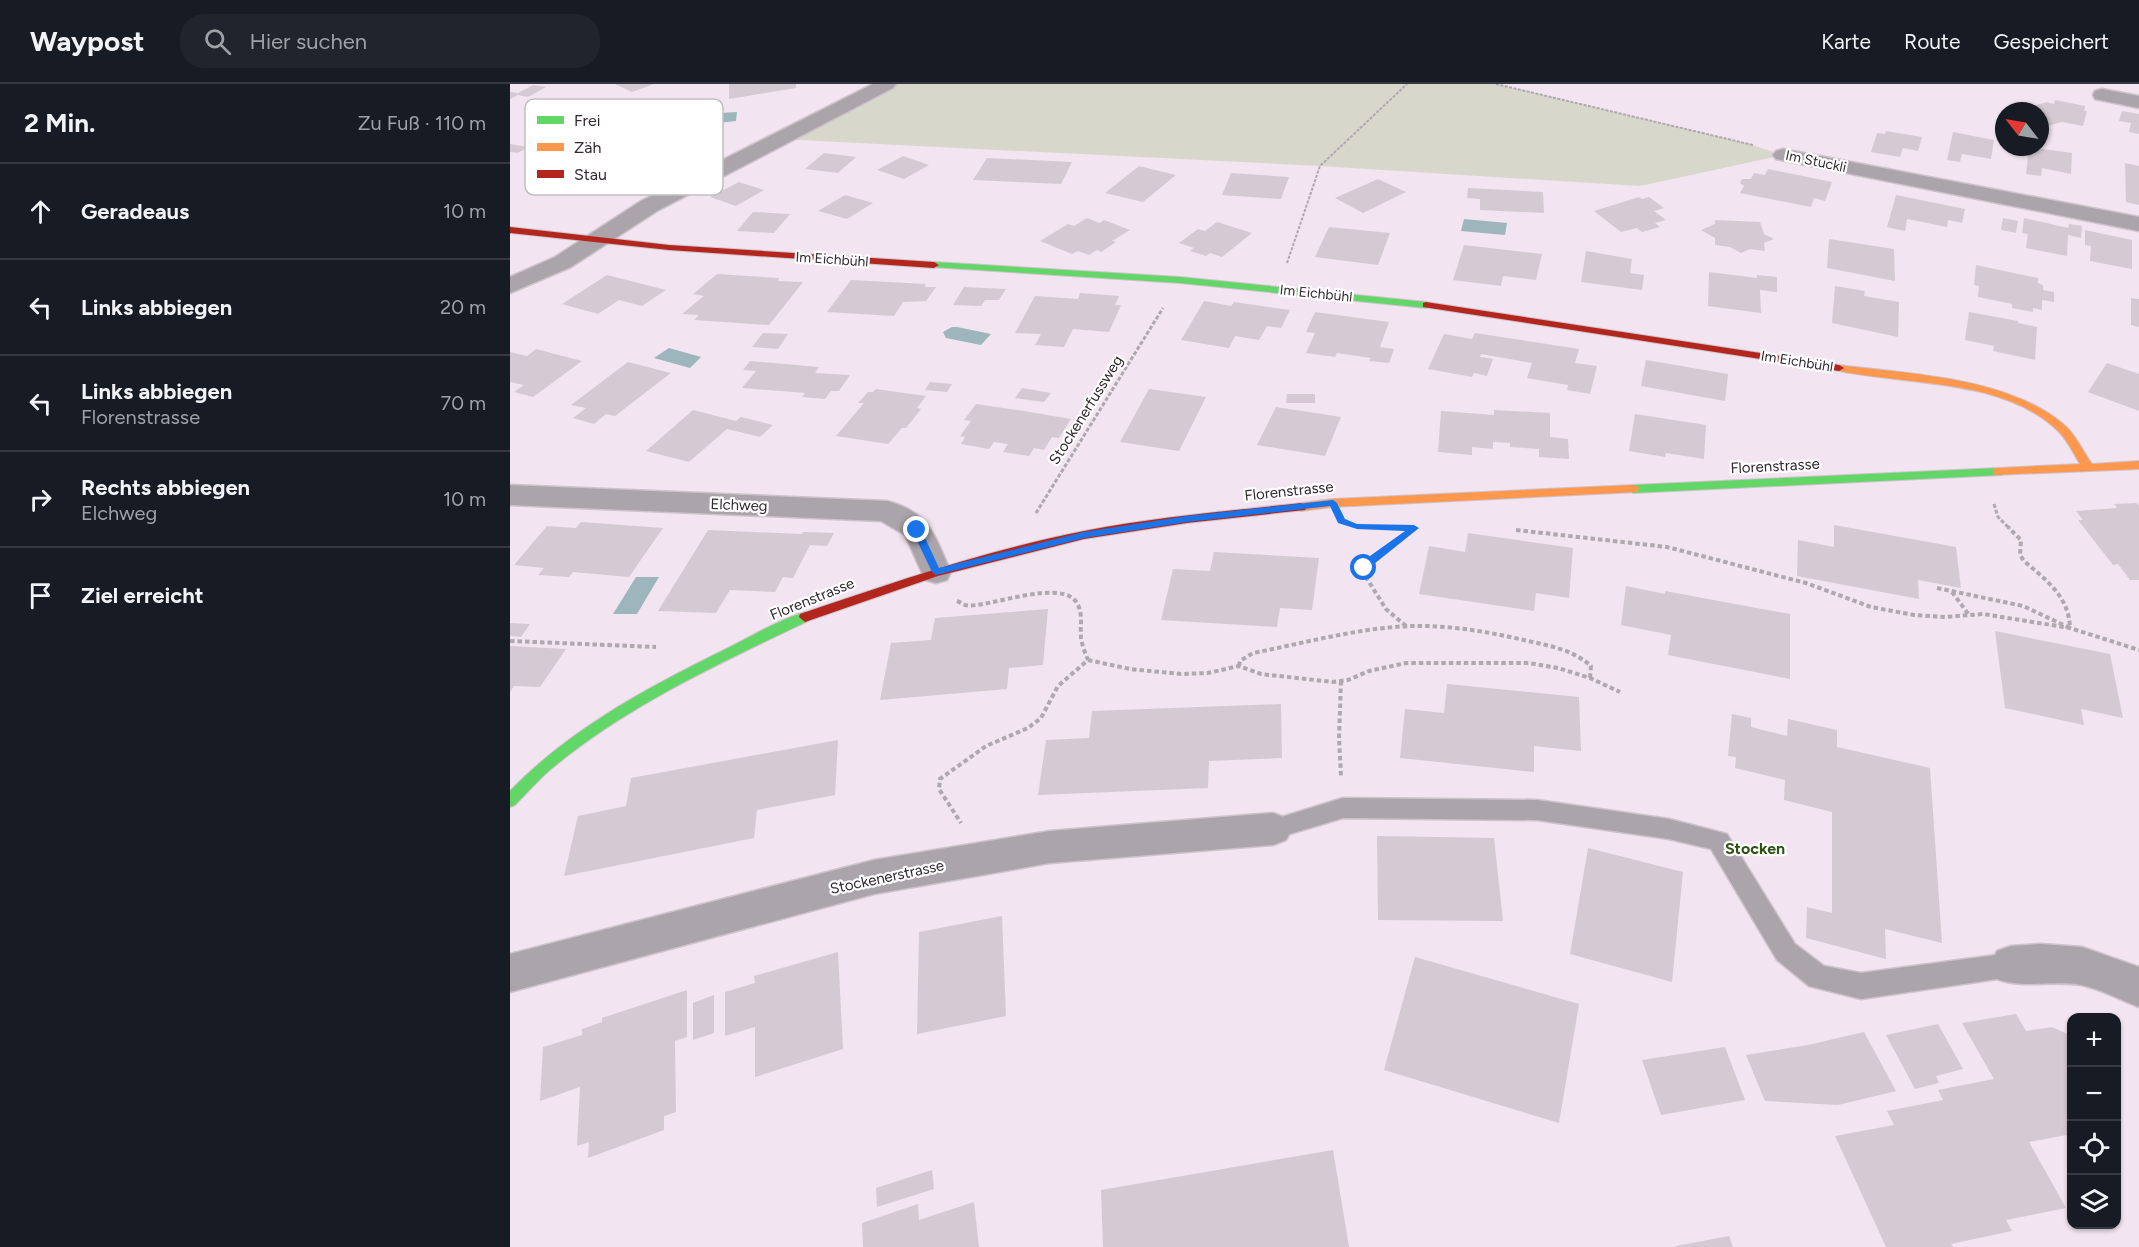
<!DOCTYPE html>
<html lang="de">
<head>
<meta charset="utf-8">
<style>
	body { margin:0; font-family:Figtree,sans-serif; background:#20242c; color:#f1f3f6 }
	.controls { position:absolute; right:18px; bottom:18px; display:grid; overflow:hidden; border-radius:12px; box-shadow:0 2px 4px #0004 }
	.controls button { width:54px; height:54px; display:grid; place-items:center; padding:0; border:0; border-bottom:2px solid #363941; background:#171b24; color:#f1f3f6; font:30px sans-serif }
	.compass { position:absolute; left:1485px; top:18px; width:54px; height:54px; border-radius:50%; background:#171b24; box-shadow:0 2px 4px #0004; rotate:301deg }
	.stop { position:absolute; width:18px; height:18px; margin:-14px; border:4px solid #1a73e8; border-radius:50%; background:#fff }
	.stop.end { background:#1a73e8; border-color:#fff; box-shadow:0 2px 6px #0008 }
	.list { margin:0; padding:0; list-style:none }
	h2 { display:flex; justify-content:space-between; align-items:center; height:78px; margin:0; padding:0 24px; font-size:26px }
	h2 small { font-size:20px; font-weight:400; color:#9ea1a6 }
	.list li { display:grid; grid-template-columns:39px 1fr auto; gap:18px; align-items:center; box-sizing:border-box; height:96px; padding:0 24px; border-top:2px solid #363941 }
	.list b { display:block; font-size:22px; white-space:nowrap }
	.list p { margin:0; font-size:20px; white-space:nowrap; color:#9ea1a6 }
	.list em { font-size:20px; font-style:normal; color:#9ea1a6 }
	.icon { flex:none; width:33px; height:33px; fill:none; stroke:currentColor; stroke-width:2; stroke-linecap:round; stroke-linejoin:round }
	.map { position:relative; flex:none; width:1629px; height:1163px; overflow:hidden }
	header { display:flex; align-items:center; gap:36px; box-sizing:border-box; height:84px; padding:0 30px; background:#171b24; border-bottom:2px solid #363941 }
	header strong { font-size:28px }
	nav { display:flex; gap:33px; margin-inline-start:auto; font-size:21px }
	.search { width:420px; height:54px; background:#20242c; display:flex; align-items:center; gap:15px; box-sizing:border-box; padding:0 21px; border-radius:24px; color:#9ea1a6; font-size:22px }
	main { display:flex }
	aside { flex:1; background:#171b24 }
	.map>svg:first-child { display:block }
</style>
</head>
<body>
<header>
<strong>Waypost</strong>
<div class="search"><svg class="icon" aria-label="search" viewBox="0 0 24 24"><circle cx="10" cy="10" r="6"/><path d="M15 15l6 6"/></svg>Hier suchen</div>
<nav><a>Karte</a><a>Route</a><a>Gespeichert</a></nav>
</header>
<main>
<aside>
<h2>2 Min.<small>Zu Fuß · 110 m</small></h2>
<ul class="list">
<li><svg class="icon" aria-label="ahead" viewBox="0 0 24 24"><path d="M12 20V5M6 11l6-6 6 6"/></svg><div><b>Geradeaus</b></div><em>10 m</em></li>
<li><svg class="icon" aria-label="left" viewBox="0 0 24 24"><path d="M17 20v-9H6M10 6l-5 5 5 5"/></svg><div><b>Links abbiegen</b></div><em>20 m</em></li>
<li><svg class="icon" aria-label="left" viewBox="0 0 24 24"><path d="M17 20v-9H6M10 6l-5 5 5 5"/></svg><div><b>Links abbiegen</b><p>Florenstrasse</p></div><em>70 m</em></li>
<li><svg class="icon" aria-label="right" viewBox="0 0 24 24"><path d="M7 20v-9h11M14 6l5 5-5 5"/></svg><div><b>Rechts abbiegen</b><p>Elchweg</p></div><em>10 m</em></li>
<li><svg class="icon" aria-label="arrive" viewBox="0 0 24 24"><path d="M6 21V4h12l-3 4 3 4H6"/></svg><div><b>Ziel erreicht</b></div></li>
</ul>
</aside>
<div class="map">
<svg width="1629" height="1163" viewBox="0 0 1629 1163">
	<rect width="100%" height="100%" fill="#f2e4f0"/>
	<!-- green -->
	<path fill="#d7d7cb" d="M377 0H986L1236 59 1273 71 1130 102 810 82 270 55Z"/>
	<!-- water -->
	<path fill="#9cb6bc" d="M227 28 226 37 208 39 184 37 193 30Z
		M954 135 997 139 995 151 951 147Z
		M442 243H447L481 250 471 261 436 254 433 248Z
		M159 264 191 273 180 284 144 274Z
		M126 493H149L127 530H103Z"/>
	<!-- building -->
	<path fill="#d5cad3" d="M105 0H144L122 8Z
		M219 0H286V4L219 15Z
		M23 1 36 3 18 13 8 11 0 15V8L8 9Z
		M1545 16 1575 22 1574 27H1577L1573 42 1552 38 1537 42 1530 39V27H1505L1537 18 1544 20Z
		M1612 27 1629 30V50L1619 48 1621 39 1609 37Z
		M1376 47 1412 53 1408 67 1393 64 1390 73 1361 68 1367 49 1375 50Z
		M1443 48 1484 56 1481 75 1452 70 1450 78 1437 76Z
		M0 60 18 63 8 69 0 68Z
		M1519 63 1562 69 1561 90 1532 84 1531 92 1516 90Z
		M314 69 346 73 328 89 295 85Z
		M393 72 419 81 394 95 367 86Z
		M477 74 562 78 551 100 463 96Z
		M1615 79 1629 82V121L1616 118Z
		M629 82 666 91 633 118 595 109Z
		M1258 85 1322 98 1315 117 1304 114 1301 123 1230 109 1234 102 1230 99 1232 95H1241L1244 89 1255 91Z
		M721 89 779 93 771 115 712 111Z
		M868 95 896 108 853 129 825 114Z
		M229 98 254 106 226 122 200 113Z
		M958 104 1033 108 1034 129 970 126V115L957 114Z
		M335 111 363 119 337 135 308 127Z
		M1386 111 1455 125 1452 139 1438 136 1437 143 1397 135 1395 147 1377 143Z
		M1129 113 1132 115 1139 113 1154 124 1144 127 1156 136 1145 139 1150 143 1132 148 1127 144 1111 148 1084 127Z
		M243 128 280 130 264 149 227 147Z
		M577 134 590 139 594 136 620 146 602 157 606 158 591 168 587 166 579 171 568 167 562 170 530 157 558 140 564 142Z
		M1493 134 1508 137 1506 149 1491 146Z
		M1514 134 1558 144 1559 140 1572 142 1571 154 1558 151 1557 172 1516 164 1518 150 1512 149Z
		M1205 136 1250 138 1254 150 1264 155 1254 159 1255 167 1240 165 1231 169 1220 163 1205 161V154L1191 146 1205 140Z
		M707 138 742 149 712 173 700 169 696 172 680 167 684 164 669 159 688 145 695 147Z
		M819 143 880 149 868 181 805 173Z
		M1575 146 1622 156V185L1580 177 1581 162 1575 161Z
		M1319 155 1384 165 1385 197 1317 184Z
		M954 161 1032 170 1026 196 993 192 991 202 943 196Z
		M1076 167 1122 175 1120 189 1134 191 1132 206 1071 198Z
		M1466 181 1528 194V199L1533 201V206L1544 208V218L1532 216V226L1523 224V228L1502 224V220L1468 213 1469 202 1464 201Z
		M1199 188 1247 194V191L1267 193V208L1250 206 1251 229 1198 222Z
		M207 190 269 194 268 197 293 198 259 241 184 236 189 231 172 230 194 212 183 210Z
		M97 191 156 206 132 222 109 216 88 230 52 220Z
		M341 196 416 200 415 203H426L416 217 393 218 384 232 317 228Z
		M1325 202 1355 207 1354 212 1389 218 1388 253 1322 239Z
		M454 203 496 205 489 216H475L471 222 443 221Z
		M570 209 609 212 605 221H611L599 248 563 245 554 263 525 261 531 250 505 249 525 212 568 215Z
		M1621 214 1629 215V243L1621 241Z
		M694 217 721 222 724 218 780 226 771 244 757 242 749 256 725 252 719 264 671 256Z
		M805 228 879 238 870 263 884 265 879 279 859 277 861 274 827 269 825 273 796 269 805 249 796 248Z
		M1459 228 1508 237V239L1527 243 1525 276 1483 267 1484 262 1455 256Z
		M253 249 278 250 268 265 242 263Z
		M965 249 1069 265 1065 279 1087 282 1080 310 1057 306 1058 301 1017 294 1022 279 971 270 970 273 983 275 977 292 964 289 962 293 918 285 934 250 962 255Z
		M26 265 72 277 23 313 4 308 14 301 0 298V268L17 272Z
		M1136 276 1218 290 1215 317 1131 302Z
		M240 277 309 283 305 289 340 291 329 307H321L315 315 292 313 295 309 232 304 246 287 233 286Z
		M118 278 161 289 105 332 96 330 84 340 63 334 76 324 61 321Z
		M1597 279 1629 290V327L1578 308Z
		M420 298 442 300 437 308 415 306Z
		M512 304 541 309 534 318 505 314Z
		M366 305 416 312 407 324 411 325 396 344H392L378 360 326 352 354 319H348L358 308H363Z
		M639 305 696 313 669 367 610 358Z
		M777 310H805V319H776Z
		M466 320 514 327 561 335 549 354 542 353 534 366 524 364 519 372 493 368 498 360 484 358 479 365 451 360 455 353 450 352 461 337 454 336Z
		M766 323 831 333 815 372 747 361Z
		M183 326 226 337 231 333 263 341 250 353 217 345 179 378 136 367Z
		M984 326 1040 329V353L1058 355 1059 375 1029 373V365L1000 363V359L983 358V365L962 363V371L928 368 931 327 984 331Z
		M1125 330 1196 341 1194 375 1156 369 1155 373 1119 367Z
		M1627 419 1629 422V496H1620L1608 480 1603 481 1568 436H1573L1566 427 1607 424 1604 420Z
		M71 438 153 444 119 493 63 488 59 493 28 491 34 484 4 481 37 442 66 444Z
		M1324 441 1446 463 1451 504 1408 496 1409 515 1287 492 1288 456 1324 463Z
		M198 446 292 450 293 448 324 449 317 462 300 461 283 494 273 493 265 508 220 506 206 529 148 527Z
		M958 449 1063 464 1059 514 1026 509 1024 527 909 510 919 462 955 468Z
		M704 468 809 474 802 526 770 524 767 543 651 536 663 485 700 487Z
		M1116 502 1155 510V507L1280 530V595L1158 571 1161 551 1111 541Z
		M538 525 533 581 499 584 497 605 370 616 381 559 421 556 425 534Z
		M0 539 20 540 11 553 0 552Z
		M1485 547 1600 570 1613 634 1571 625 1574 641 1495 624Z
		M0 562 56 565 30 603 4 602 0 608Z
		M937 600 1069 613 1071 667 1024 662V688L890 674 895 625 934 629Z
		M771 620 772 674 699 677 698 704 528 711 536 656 579 654 582 627Z
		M1222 630 1241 634V643L1277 652 1278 635 1327 646V663L1420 684 1432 859 1375 845 1376 875 1296 854 1297 823 1322 829V728L1274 716 1275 696 1225 684 1226 673 1218 672Z
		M328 656 325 711 247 726 244 754 54 792 68 732 116 722 121 694Z
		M867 752 984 754 993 837 868 836Z
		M1078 764 1173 788 1162 898 1060 870Z
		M492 832 496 932 407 950 409 848Z
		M328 868 333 965 245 993V943L215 952V908L245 899 244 892Z
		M905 873 1069 920 1049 1039 874 986Z
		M177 906V953L165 957 166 1028 154 1032V1046L78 1074 79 1058 67 1062 70 1003 30 1017 33 963 72 951V945L92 938V934Z
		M204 911V949L183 956V919Z
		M1506 930 1516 947 1542 943 1562 952V1013L1557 1014 1562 1022V1050L1519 1058 1556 1124 1496 1136 1502 1147 1441 1160 1443 1163H1376L1325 1052 1384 1041 1377 1027 1433 1016 1428 1006 1484 995 1452 939Z
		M1428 940 1453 985 1426 992 1429 999 1405 1005 1376 951Z
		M1354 948 1386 1007 1328 1021 1255 1017 1236 971 1298 961Z
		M1215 963 1235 1016 1151 1031 1132 976Z
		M823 1066 839 1163H593L591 1106Z
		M422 1086 424 1105 367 1123 366 1104Z
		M464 1118 469 1163H353L352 1139 408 1120 409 1136Z
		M1219 1152 1223 1163H1166V1162Z"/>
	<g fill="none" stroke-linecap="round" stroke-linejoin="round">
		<defs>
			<path id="lane" d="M833 714 1027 716 1159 735 1217 750 1285 860 1314 882 1351 889 1501 869 1510 872 1514 881 1510 890 1501 893 1351 915 1299 902 1267 876 1201 765 1159 755 1027 736 833 734 763 755 755 752 751 745 755 738Z"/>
			<path id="street" d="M363 0H386L383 4 147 127 61 183 0 209V193L45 173 131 117Z
				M1592 5 1629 12V24L1585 15 1583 11 1585 7Z
				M1273 65 1629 133V147L1266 75 1263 71 1266 67Z
				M0 401 377 417C421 429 424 451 441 488L437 496 426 499 415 496 395 451 371 437 0 421Z
				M763 729 776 734 782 745 776 756 763 761 540 779 364 810 0 908V870L364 776 540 747Z
				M1531 860 1572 863 1629 883V923C1611 916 1590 905 1571 901 1543 896 1513 905 1487 895L1481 881 1487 867 1501 862Z"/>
			<path id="fast" d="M424 178 670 193 916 218 921 221 916 224 670 199 421 183 419 181Z
				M1488 384 1492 385V391L1123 409 1117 405 1123 401Z
				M295 528 300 530 301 533 300 536C210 579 118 621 41 685 28 696 17 709 5 721L0 723V707C61 644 139 603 216 565 242 552 268 536 295 528Z"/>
			<path id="slow" d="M1329 281C1399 290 1496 293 1552 339 1565 349 1572 366 1582 380L1629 377V385L1484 391V385L1488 384 1570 380C1563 369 1557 355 1547 346 1491 293 1395 302 1325 286L1324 284Z
				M1123 401 1127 402 1129 405 1127 408 823 423 791 427 785 423 791 419 823 415Z"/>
			<path id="jam" d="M0 143 159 161 424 178 429 181 424 184 159 166 0 149Z
				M916 218 1329 281 1334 284 1329 287 913 223V219Z
				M791 419 797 423 795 426 677 439 574 455 428 492 295 538 289 533 290 530C384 498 477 466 574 447 646 433 719 427 791 419Z"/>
		</defs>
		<!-- lane casing -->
		<use href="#lane" stroke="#cec3cd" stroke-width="3"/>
		<!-- street casing -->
		<use href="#street" stroke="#cec3cd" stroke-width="3"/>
		<!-- fast casing -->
		<use href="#fast" stroke="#cec3cd" stroke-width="2"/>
		<!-- slow casing -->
		<use href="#slow" stroke="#cec3cd" stroke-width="2"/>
		<!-- jam casing -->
		<use href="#jam" stroke="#cec3cd" stroke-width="2"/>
		<!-- path-far2 -->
		<path stroke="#afa8af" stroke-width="2" stroke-dasharray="3 1.5" stroke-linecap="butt" d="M986 0 1243 61
			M777 179 810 82 897 0"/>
		<!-- path-far1 -->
		<path stroke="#afa8af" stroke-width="3" stroke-dasharray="4 2" stroke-linecap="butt" d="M1484 420 1488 433 1500 445
			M526 429 653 224"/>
		<!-- path -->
		<path stroke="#afa8af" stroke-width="4" stroke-dasharray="4.5 3" stroke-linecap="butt" d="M1006 446 1157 463 1296 499 1361 523 1404 531 1435 533 1473 530 1560 544 1629 566
			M1427 504 1513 522 1560 544C1559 512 1536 496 1514 477L1510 471 1511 456 1498 443
			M1442 508 1459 531
			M447 517C450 518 452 520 455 521 474 526 555 491 568 521 573 531 570 543 571 554 572 561 575 569 578 576L548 602 531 634 518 644 476 662 430 695 429 705 451 739
			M896 542 876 525 854 490 856 480 898 449
			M0 557 146 563
			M578 576 620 585 671 590 698 589 729 582 751 590 823 598 838 596 859 587 896 579H1019L1048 584 1080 594 1110 608
			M729 582 730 577 743 569C795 559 847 544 901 542 940 541 980 548 1018 557 1041 562 1063 566 1081 582L1080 594
			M831 597 829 654 831 692"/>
		<!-- lane -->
		<use href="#lane" fill="#aba4aa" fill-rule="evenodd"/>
		<!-- street -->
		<use href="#street" fill="#aba4aa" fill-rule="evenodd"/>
		<!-- fast -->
		<use href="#fast" fill="#63d668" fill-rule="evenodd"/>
		<!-- slow -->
		<use href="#slow" fill="#ff974d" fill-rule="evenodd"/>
		<!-- jam -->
		<use href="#jam" fill="#b3261e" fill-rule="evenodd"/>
	</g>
	<!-- route -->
	<path fill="#1a73e8" d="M823 416 827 419 835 435 847 440 904 441 909 444 854 488 849 484 853 477 895 447 847 445 828 439 820 422 677 438 574 454 426 491 422 488 402 446 410 443 429 484 574 448 677 432Z"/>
	<g text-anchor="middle" stroke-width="4.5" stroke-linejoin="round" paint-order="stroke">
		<!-- far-street labels -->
		<g font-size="14" fill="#312830" stroke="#fff">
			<text transform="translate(1306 77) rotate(12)" y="5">Im Stuckli</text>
			<text transform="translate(322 175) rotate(4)" y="5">Im Eichbühl</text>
			<text transform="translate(806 209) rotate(6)" y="5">Im Eichbühl</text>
			<text transform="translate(1287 277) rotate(9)" y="5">Im Eichbühl</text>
		</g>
		<!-- street labels -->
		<g font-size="15" fill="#312830" stroke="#fff">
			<text transform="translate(576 326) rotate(-58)" y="5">Stockenerfussweg</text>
			<text transform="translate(1265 382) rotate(-3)" y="5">Florenstrasse</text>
			<text transform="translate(779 407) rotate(-6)" y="5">Florenstrasse</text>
			<text transform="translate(229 421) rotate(2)" y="5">Elchweg</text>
			<text transform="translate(302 515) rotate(-22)" y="5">Florenstrasse</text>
			<text transform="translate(377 793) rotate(-12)" y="5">Stockenerstrasse</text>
		</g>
		<!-- neighbourhood labels -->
		<g font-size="16" font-weight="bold" fill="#2d5214" stroke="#fff">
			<text x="1245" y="770">Stocken</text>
		</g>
	</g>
	<!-- legend -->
	<rect x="15" y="15" width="198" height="96" rx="9" fill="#fff" stroke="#c1bec1" stroke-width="1.5"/>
	<rect x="27" y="32" width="27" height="8" fill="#63d668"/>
	<rect x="27" y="59" width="27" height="8" fill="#ff974d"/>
	<rect x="27" y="86" width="27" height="8" fill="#b3261e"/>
	<g font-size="16" fill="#312830">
		<text x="64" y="42">Frei</text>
		<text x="64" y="69">Zäh</text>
		<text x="64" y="96">Stau</text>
	</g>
</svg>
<div class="controls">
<button>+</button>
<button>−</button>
<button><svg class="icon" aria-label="locate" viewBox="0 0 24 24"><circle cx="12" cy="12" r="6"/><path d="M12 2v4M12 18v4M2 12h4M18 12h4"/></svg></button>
<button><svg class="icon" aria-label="layers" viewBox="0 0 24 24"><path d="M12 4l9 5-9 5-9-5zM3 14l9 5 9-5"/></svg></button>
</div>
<svg class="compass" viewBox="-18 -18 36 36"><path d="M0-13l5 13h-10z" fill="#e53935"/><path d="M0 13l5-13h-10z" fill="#9ea1a6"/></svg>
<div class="stop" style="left:854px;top:484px"></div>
<div class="stop end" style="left:407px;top:446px"></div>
</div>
</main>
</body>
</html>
